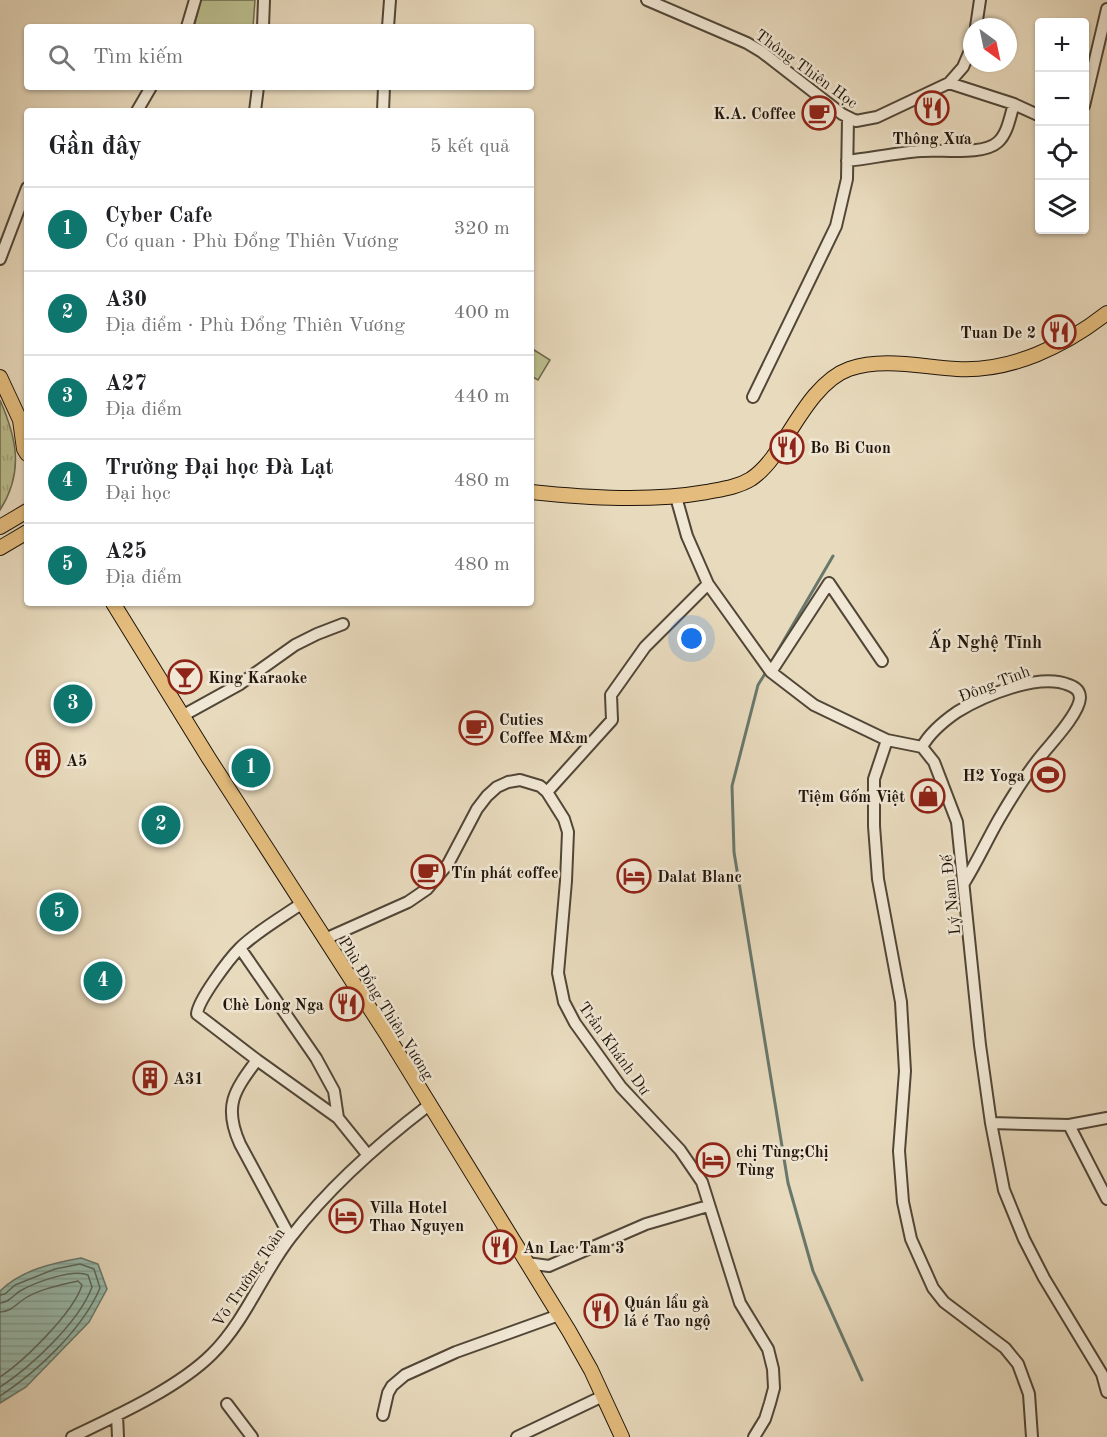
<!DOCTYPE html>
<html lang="vi">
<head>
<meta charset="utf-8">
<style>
	body { margin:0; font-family:"Old Standard TT",serif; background:#f2f2f2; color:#202124 }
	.controls { position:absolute; right:18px; top:18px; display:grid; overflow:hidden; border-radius:6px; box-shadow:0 2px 4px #0004 }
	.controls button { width:54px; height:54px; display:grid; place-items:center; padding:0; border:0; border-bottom:2px solid #e0e0e0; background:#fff; color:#202124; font:30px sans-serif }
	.compass { position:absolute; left:963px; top:18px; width:54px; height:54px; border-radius:50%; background:#fff; box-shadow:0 2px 4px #0004; rotate:147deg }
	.you { position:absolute; left:692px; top:639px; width:21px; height:21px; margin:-15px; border:4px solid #fff; border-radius:50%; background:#1a73e8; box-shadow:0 0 0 9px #1a73e833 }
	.badge { display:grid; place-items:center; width:39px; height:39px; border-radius:50%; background:#0f766e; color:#fff; font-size:20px; font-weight:700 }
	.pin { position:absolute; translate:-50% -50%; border:3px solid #fff; box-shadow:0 2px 6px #0006 }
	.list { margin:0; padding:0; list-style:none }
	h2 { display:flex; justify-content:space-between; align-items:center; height:78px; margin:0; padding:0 24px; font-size:26px }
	h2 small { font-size:20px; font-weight:400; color:#757577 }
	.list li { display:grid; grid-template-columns:39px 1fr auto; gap:18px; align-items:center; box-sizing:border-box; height:84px; padding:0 24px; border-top:2px solid #e0e0e0 }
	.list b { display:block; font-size:22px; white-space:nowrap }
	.list p { margin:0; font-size:20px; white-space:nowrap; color:#757577 }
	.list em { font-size:20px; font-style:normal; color:#757577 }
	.icon { flex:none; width:33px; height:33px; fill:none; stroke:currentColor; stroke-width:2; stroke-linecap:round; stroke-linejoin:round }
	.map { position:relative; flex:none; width:1107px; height:1437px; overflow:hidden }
	.search { position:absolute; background:#fff; box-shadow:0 2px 4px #0004; left:24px; top:24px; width:510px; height:66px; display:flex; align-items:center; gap:15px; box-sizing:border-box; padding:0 21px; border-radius:6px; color:#757577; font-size:22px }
	.panel { position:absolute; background:#fff; box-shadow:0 2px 4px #0004; left:24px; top:108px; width:510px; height:498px; border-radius:6px }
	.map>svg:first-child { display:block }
</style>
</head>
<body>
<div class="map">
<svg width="1107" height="1437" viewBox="0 0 1107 1437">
	<defs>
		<pattern id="grass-tufts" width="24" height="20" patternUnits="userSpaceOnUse" patternTransform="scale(1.5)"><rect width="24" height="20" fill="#bbbe8e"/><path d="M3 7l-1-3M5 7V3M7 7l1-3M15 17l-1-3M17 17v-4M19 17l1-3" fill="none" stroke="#a0a279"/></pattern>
		<pattern id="water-rules" width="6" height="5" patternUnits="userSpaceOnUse" patternTransform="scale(1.5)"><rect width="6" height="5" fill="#98bbad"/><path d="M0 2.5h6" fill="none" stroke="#83a094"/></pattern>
	</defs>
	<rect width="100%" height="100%" fill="#e8dabd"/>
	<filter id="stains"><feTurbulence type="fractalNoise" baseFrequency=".00333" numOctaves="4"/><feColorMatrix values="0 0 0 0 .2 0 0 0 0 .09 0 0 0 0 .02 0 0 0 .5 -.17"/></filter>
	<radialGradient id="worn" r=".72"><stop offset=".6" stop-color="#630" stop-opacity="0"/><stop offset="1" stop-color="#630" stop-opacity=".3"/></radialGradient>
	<!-- grass -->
	<path fill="url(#grass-tufts)" stroke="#6d694c" stroke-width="1.5" d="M0 400C17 439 24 472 0 510Z"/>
	<!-- park -->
	<path fill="#bbbe8e" stroke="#6d694c" stroke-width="1.5" d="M201 0H255L253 27H194Z
		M531 348 550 360 538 380 531 376Z"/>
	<!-- water -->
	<path fill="url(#water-rules)" stroke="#68786c" stroke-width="1.5" d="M81 1258 98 1264 107 1289 89 1322 26 1387 0 1403V1291C21 1270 53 1263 81 1258Z"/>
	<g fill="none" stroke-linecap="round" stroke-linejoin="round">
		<!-- shore -->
		<path stroke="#5c685c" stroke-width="1.5" d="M0 1295 5 1294 15 1285 55 1269 80 1264 94 1269 100 1288C82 1330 38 1371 0 1396
			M0 1303C10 1302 12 1296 20 1291 34 1283 73 1268 88 1275L92 1287C79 1322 31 1367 0 1387
			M0 1312C12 1311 15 1305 24 1299 39 1289 61 1285 78 1281L82 1285C74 1312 24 1361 0 1377"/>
		<!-- stream -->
		<path stroke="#68786c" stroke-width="3" d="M773 659 833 556
			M766 672 758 685 732 786 734 852 788 1183 813 1271 862 1380"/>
		<defs>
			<path id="minor" d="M647 0 747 43 762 52 842 114 856 121 877 117 949 83 963 67 972 46
				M187 27 195 0
				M263 27 264 0
				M388 27 390 0
				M976 27 980 0
				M949 83 1014 104 1040 116
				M1084 106 1107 9
				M137 111 151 87
				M255 111 258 87
				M383 111 384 87
				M847 161C872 158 896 153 921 151 941 149 983 156 998 142 1008 133 1010 116 1014 104
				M0 259 27 188
				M753 397 836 226 847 179 848 118
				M676 497 687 536 708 584 771 672 814 705 887 740 922 747 934 762 957 822 980 1045 991 1123 1004 1190 1024 1239 1044 1278 1102 1374 1107 1392
				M771 672 829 583 882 661
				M182 716 240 684 295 645 317 634 343 624
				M887 740 874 779V826L878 879 901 1002 905 1071 899 1151 903 1202 911 1239 933 1288 944 1302 1005 1348 1018 1364 1029 1394 1032 1437
				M922 747C929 734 944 721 957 712 983 696 1039 672 1069 685 1075 687 1080 691 1080 698 1079 713 1055 739 1045 751 1027 772 1013 795 999 819 987 840 977 862 964 883
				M547 792 612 720 611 695 645 647 708 584
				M301 904C282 917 256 932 240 948 229 959 198 1000 197 1014L257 1060 338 1118 367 1154
				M325 939 408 902 427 889 448 864 477 809 487 796 497 787 508 782 520 780 540 786 547 792 564 819 568 832 566 881 558 973 564 1002 575 1023 621 1087 680 1150 702 1182 740 1303 768 1349 773 1369 774 1388 770 1403 765 1419 754 1437
				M240 948 316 1058 334 1091 338 1118
				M257 1060C234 1091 223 1106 240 1144L290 1237
				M991 1123 1069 1125 1107 1118
				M1069 1125 1107 1199
				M527 1263 549 1266 646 1224 708 1206
				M227 1404 252 1437
				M117 1415 118 1437
				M383 1415 388 1393 392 1386 405 1375 456 1352 559 1315
				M72 1437C116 1416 178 1388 212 1354 246 1320 262 1274 291 1237 330 1186 378 1144 429 1105
				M517 1437 603 1396"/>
			<path id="major" d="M0 377 20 420 24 449 27 454
				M531 492C590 498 649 502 707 492 722 489 738 487 751 479 760 473 767 465 773 457 793 429 815 381 849 369 883 357 922 367 957 369 1011 372 1065 346 1107 313
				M0 527 27 511
				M0 548 27 532
				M113 603 208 757 387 1035 569 1331 591 1370 622 1437"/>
		</defs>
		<!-- minor casing -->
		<use href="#minor" stroke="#514637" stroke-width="14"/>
		<!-- major casing -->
		<use href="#major" stroke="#1f140a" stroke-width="16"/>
		<!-- minor -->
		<use href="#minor" stroke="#f0e7d4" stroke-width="10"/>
		<!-- major -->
		<use href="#major" stroke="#e4bd7e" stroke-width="14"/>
	</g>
	<!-- icons -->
	<defs>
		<symbol id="restaurant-ring" viewBox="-11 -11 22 22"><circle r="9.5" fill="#f0e7d4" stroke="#8f2418" stroke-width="1.5"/><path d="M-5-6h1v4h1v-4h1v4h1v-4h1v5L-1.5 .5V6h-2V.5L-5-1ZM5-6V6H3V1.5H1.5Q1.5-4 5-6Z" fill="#8f2418"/></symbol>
		<symbol id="cafe-ring" viewBox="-11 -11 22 22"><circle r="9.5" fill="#f0e7d4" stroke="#8f2418" stroke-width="1.5"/><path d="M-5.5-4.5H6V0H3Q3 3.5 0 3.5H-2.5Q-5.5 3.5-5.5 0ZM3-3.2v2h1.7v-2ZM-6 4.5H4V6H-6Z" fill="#8f2418"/></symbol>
		<symbol id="bar-ring" viewBox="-11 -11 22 22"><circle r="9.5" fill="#f0e7d4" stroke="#8f2418" stroke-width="1.5"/><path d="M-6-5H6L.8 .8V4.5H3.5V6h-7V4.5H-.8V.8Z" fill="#8f2418"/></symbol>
		<symbol id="building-ring" viewBox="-11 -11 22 22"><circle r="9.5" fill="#f0e7d4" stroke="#8f2418" stroke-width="1.5"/><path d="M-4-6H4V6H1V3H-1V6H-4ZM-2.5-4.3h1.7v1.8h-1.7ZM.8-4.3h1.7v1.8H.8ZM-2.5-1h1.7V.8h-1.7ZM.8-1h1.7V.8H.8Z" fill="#8f2418"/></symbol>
		<symbol id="stadium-ring" viewBox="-11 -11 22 22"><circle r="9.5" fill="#f0e7d4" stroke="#8f2418" stroke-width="1.5"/><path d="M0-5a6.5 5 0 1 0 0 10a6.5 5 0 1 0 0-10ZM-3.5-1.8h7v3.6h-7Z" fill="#8f2418"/></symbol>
		<symbol id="shop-ring" viewBox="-11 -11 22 22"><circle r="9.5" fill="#f0e7d4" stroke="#8f2418" stroke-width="1.5"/><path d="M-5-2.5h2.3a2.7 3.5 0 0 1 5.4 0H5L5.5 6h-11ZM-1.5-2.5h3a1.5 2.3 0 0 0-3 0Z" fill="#8f2418"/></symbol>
		<symbol id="hotel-ring" viewBox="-11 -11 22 22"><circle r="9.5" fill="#f0e7d4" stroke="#8f2418" stroke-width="1.5"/><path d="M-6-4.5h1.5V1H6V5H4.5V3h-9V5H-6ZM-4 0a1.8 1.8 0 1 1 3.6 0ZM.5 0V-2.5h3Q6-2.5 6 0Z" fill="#8f2418"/></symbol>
	</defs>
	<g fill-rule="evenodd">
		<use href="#restaurant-ring" x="913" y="89" width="38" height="38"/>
		<use href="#cafe-ring" x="800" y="94" width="38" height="38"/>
		<use href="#restaurant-ring" x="1040" y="313" width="38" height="38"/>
		<use href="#restaurant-ring" x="768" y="428" width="38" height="38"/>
		<use href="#bar-ring" x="166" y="658" width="38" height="38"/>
		<use href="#cafe-ring" x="457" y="709" width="38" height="38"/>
		<use href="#building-ring" x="24" y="741" width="38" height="38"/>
		<use href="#stadium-ring" x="1029" y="756" width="38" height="38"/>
		<use href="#shop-ring" x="909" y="777" width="38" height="38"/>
		<use href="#cafe-ring" x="409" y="853" width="38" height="38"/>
		<use href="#hotel-ring" x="615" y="857" width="38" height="38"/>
		<use href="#restaurant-ring" x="328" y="985" width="38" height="38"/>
		<use href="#building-ring" x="131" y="1059" width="38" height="38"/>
		<use href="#hotel-ring" x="694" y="1141" width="38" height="38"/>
		<use href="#hotel-ring" x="327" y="1197" width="38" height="38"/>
		<use href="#restaurant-ring" x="481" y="1228" width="38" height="38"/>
		<use href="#restaurant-ring" x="582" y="1292" width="38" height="38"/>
	</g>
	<g text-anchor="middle" stroke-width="5" stroke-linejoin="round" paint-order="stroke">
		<!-- street labels -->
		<g font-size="16" fill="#1f140a" stroke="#f0e7d4">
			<text transform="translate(807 68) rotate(36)" y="6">Thông Thiên Học</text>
			<text transform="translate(994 683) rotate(-21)" y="6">Đông Tĩnh</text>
			<text transform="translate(950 895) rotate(-96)" y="6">Lý Nam Đế</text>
			<text transform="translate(387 1008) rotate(58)" y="6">Phù Đổng Thiên Vương</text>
			<text transform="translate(615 1048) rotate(54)" y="6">Trần Khánh Dư</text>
			<text transform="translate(248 1277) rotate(-56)" y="6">Võ Trường Toản</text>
		</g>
		<!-- poi labels -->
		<g font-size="16" font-weight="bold" fill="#1f140a" stroke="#f0e7d4" text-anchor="start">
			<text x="796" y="119" text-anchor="end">K.A. Coffee</text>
			<text x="932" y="144" text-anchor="middle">Thông Xưa</text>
			<text x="1036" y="338" text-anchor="end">Tuan De 2</text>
			<text x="810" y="453">Bo Bi Cuon</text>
			<text x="208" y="683">King Karaoke</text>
			<text x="499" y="725">Cuties<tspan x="499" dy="18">Coffee M&amp;m</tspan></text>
			<text x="66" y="766">A5</text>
			<text x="1025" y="781" text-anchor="end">H2 Yoga</text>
			<text x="905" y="802" text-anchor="end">Tiệm Gốm Việt</text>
			<text x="451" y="878">Tín phát coffee</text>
			<text x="657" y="882">Dalat Blanc</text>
			<text x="324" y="1010" text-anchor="end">Chè Long Nga</text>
			<text x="173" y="1084">A31</text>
			<text x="736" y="1157">chị Tùng;Chị<tspan x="736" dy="18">Tùng</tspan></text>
			<text x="369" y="1213">Villa Hotel<tspan x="369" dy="18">Thao Nguyen</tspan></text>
			<text x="523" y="1253">An Lac Tam 3</text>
			<text x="624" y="1308">Quán lẩu gà<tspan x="624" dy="18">lá é Tao ngộ</tspan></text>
		</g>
		<!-- neighbourhood labels -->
		<g font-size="18" font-weight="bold" fill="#1f140a" stroke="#f0e7d4">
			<text x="985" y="648">Ấp Nghệ Tĩnh</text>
		</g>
	</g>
	<rect width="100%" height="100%" filter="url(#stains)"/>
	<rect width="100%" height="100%" fill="url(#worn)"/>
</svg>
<div class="controls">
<button>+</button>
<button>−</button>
<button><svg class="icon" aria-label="locate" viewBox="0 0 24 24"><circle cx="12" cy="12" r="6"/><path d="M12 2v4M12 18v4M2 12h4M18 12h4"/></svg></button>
<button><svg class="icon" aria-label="layers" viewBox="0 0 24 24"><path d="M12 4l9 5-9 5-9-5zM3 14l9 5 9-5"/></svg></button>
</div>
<svg class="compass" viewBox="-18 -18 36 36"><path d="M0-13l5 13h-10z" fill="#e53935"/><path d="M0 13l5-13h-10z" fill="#757577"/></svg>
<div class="you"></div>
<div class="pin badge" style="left:251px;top:768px">1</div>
<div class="pin badge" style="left:161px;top:825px">2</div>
<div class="pin badge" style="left:73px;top:704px">3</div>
<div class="pin badge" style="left:103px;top:981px">4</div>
<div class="pin badge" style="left:59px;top:912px">5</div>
<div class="search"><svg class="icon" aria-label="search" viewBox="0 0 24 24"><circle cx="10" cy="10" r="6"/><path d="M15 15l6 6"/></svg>Tìm kiếm</div>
<section class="panel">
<h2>Gần đây<small>5 kết quả</small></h2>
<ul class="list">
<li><span class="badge">1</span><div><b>Cyber Cafe</b><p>Cơ quan · Phù Đổng Thiên Vương</p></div><em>320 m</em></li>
<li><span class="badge">2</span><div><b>A30</b><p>Địa điểm · Phù Đổng Thiên Vương</p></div><em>400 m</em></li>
<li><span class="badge">3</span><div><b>A27</b><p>Địa điểm</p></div><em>440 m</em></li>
<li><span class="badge">4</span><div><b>Trường Đại học Đà Lạt</b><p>Đại học</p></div><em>480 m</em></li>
<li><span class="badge">5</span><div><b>A25</b><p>Địa điểm</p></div><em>480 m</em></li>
</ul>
</section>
</div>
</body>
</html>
